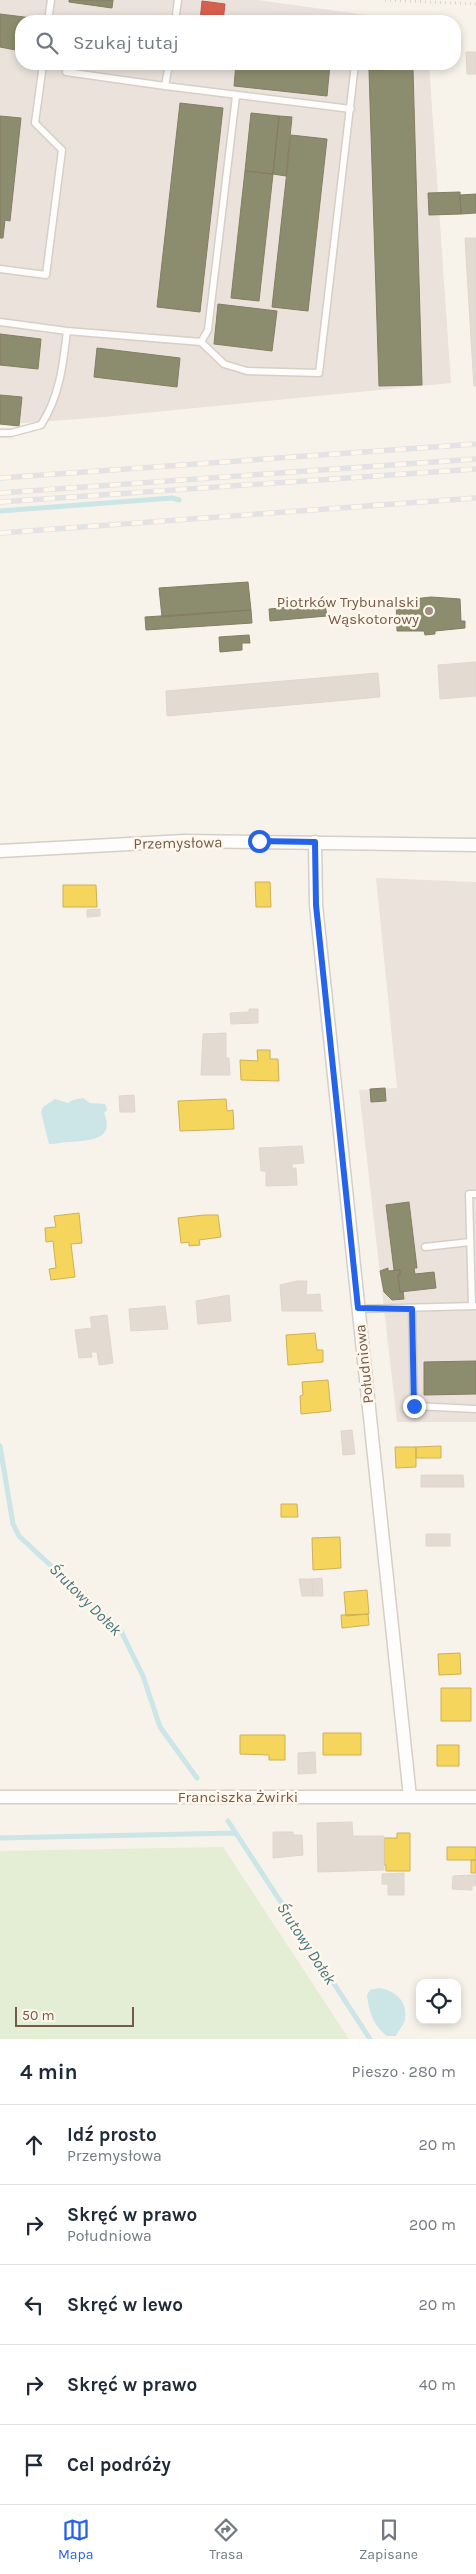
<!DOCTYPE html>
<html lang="pl">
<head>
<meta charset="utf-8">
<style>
	body { margin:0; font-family:Karla,sans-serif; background:#f6f6f7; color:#1f2937 }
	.controls { position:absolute; right:15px; bottom:15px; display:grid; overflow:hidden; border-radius:10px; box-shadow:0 2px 8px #0003 }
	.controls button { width:45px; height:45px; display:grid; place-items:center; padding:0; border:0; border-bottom:1px solid #e0e1e3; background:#fff; color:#1f2937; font:25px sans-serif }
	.scale { position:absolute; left:15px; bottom:12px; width:119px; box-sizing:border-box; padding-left:5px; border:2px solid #755a4a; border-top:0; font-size:14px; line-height:18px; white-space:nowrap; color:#755a4a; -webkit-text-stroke:4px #fff7eb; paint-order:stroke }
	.stop { position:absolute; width:15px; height:15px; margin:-11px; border:4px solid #2563eb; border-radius:50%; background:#fff }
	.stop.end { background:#2563eb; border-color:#fff; box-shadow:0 1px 5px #0008 }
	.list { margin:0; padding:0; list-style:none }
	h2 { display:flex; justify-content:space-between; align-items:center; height:65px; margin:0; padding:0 20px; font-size:21px }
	h2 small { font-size:16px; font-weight:400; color:#747a83 }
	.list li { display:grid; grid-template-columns:32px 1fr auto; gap:15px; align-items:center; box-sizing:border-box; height:80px; padding:0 20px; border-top:1px solid #e0e1e3 }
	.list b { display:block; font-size:19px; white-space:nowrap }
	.list p { margin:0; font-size:16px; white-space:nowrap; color:#747a83 }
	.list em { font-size:16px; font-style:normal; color:#747a83 }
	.icon { flex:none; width:28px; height:28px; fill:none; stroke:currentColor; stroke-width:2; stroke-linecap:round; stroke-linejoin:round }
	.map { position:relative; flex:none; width:476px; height:2039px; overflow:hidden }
	.search { position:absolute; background:#fff; box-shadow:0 2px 8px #0003; left:15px; right:15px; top:15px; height:55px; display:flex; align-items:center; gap:12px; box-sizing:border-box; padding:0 18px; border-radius:20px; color:#747a83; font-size:19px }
	.sheet { height:465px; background:#fff }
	nav { display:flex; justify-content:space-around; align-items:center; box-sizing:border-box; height:70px; border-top:1px solid #e0e1e3; background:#fff; font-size:14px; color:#747a83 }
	nav a { display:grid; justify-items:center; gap:2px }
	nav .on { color:#2563eb }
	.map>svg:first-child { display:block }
</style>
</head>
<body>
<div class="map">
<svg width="476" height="2039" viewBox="0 0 476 2039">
	<rect width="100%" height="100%" fill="#f7f3ea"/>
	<!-- industrial -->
	<path fill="#eae2db" d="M0 0H257L411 21H21V64H429L451 383 104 417 0 425Z
		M376 878 476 882V1422H397L359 1090 397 1088Z"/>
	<!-- green -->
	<path fill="#e3eed5" d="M223 1847 349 2039H0V1851Z"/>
	<!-- water -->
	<path fill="#cce5e7" d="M83 1098 90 1103 105 1104 107 1110 104 1113C116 1141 88 1140 70 1142 63 1142 56 1144 49 1144L41 1112 43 1107 55 1099 68 1103 73 1100Z
		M379 1988C394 1990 408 2001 405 2018 405 2024 398 2031 396 2036H387C373 2025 369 2012 367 1995L370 1990Z"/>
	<!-- homes -->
	<path fill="#f6d55c" stroke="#cfb057" d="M255 882H270L271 907H256Z
		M63 885H96L97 907H63Z
		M257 1050H270V1059H278L279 1081 241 1080 240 1060 258 1061Z
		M226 1099 227 1111 233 1110 234 1129 180 1131 178 1101Z
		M79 1213 82 1243 71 1244 75 1277 51 1280 49 1269 56 1268 53 1241 46 1242 45 1228 56 1227 54 1216Z
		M204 1215H218L221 1237 199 1240 200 1245 189 1246V1242L181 1243 178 1218Z
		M315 1333 317 1350H323V1362L288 1365 286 1335Z
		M328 1380 331 1411 301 1414 300 1396 303 1395 302 1382Z
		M441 1446V1458H416V1447Z
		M395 1447H416V1467L396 1468Z
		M281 1504H297L298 1517H281Z
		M340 1537 341 1568 313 1570 312 1538Z
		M367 1590 369 1614 346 1616 344 1592Z
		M368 1614 369 1625 342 1628 341 1615Z
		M460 1653 461 1674 439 1675 438 1654Z
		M441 1688H471V1721H441Z
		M323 1733H361V1755H323Z
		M240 1735H285V1760H269V1755L240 1754Z
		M437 1745H459V1766H437Z
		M397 1833H410V1871H386V1865H384V1838H397Z
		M447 1847H476V1860H447Z
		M471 1860H476V1873H471Z"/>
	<!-- shops -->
	<path fill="#d6604d" stroke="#b95e4c" d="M202 1 225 4 223 21H200Z"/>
	<!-- industry -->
	<path fill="#8c8c6e" stroke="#857d63" d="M69 0H113L112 8 69 2Z
		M0 14 40 19 39 21H21V51L0 47Z
		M241 16 283 21H241Z
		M236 64H330L327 96 234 86Z
		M413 69 422 385 379 386 369 70Z
		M180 103 223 108 200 312 157 307Z
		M251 113 279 116 273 174 245 171Z
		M0 116 21 118 10 221 5 220 3 238H0Z
		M279 116 292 117 286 176 273 174Z
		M291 135 327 139 308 311 272 307Z
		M245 171 273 174 259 301 231 298Z
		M460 192 461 214 429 215 428 193Z
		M476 194V213L461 214 460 195Z
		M218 304 277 311 272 351 214 344Z
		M0 334 41 339 38 369 0 365Z
		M97 348 180 358 177 387 94 377Z
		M0 395 22 397 19 426 0 424Z
		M248 582 251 610 162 617 159 588Z
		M431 597 460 599 461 621H465V628L435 631V634L425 635 424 631H397L396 601Z
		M325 604 327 616 270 621 269 609Z
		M251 610 252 623 146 630 145 617Z
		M249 635 250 643H242V650L220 652 219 637Z
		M385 1088 386 1101 371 1102 370 1089Z
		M409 1202 417 1268H414L415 1274 434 1272 436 1288 400 1292 398 1275H400V1270H394L386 1205Z
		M388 1268V1271L400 1270V1275H398L400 1292 403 1291 404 1299 392 1300 384 1292 380 1271Z
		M476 1361V1394L424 1395V1362Z"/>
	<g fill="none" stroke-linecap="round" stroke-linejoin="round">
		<!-- stream -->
		<path stroke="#cce5e7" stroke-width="5" d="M0 511 172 498 179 500
			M0 1446 13 1524 19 1536 121 1631 143 1676 160 1727 197 1778
			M228 1821 370 2039
			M0 1838 236 1833"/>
	</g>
	<!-- building -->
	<path fill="#e3dad2" stroke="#e0d6cc" d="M466 52H476V74H467Z
		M465 238H476V355H472Z
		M472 355H476V386H474Z
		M476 662V696L440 699 438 665Z
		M378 673 380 697 167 716 166 691Z
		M100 909V916L87 917V910Z
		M249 1009H258V1023L231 1024 230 1013 249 1012Z
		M226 1033V1058H229L230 1075H201L203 1034Z
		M134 1095 135 1112H120L119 1096Z
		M302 1146 304 1163 292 1164V1168H296L297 1185 266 1186V1171H261L259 1148Z
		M297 1281H307L306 1295 320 1294 321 1310 323 1311H282L280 1285Z
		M229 1295 231 1321 198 1324 196 1301Z
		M165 1306 168 1329 131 1331 129 1309Z
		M107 1315 113 1363 99 1365 97 1352H91L92 1357 79 1358 75 1330 92 1328 90 1317Z
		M352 1430 355 1454 343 1455 341 1431Z
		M421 1475H463L464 1487H421Z
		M426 1534H450V1546H426Z
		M322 1578 323 1596H313L312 1579Z
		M299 1579H312L313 1596H302Z
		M315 1752 316 1773 298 1774V1753Z
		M352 1822 353 1836H384V1870L318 1872 317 1823Z
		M273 1832H293V1835H302L303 1855 273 1858Z
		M404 1873V1895H388V1884H382V1874Z
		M473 1875H476V1886L472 1885V1890L452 1889 453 1876Z"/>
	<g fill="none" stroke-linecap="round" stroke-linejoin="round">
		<defs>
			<path id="service" d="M48 21 51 0
				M175 21 178 0
				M66 72 165 86 169 64
				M165 86 351 109
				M0 269 46 275 62 150 35 123 43 64
				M0 322 67 331 201 342 224 364 247 371 319 373 355 64
				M201 342 208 330 236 96
				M0 433H11L41 425C60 396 63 364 67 331
				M425 1247 470 1242
				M472 1306 469 1194H476
				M358 1309 476 1306
				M412 1309 414 1406 476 1409"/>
			<path id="minor" d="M315 842 316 905 410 1797
				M0 851 185 841 476 845
				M0 1797H476"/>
		</defs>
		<!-- service casing -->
		<use href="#service" stroke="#d6cfc7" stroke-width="9"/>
		<!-- minor casing -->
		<use href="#minor" stroke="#d6cfc7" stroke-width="15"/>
		<!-- path -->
		<path stroke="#dad2cd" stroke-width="3" stroke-dasharray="1 4" stroke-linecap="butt" d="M385 0 476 4"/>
		<!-- service -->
		<use href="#service" stroke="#fefdfc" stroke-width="6"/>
		<!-- minor -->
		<use href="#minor" stroke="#fefdfc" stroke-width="12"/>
		<defs>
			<path id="rail" d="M0 478 476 444
				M0 493 476 459
				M0 502 476 469
				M0 533 476 498"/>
		</defs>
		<!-- rail casing -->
		<use href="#rail" stroke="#e4e2e4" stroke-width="5.5"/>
		<!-- rail -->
		<use href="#rail" stroke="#fff7eb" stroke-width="4" stroke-dasharray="11" stroke-linecap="butt"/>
	</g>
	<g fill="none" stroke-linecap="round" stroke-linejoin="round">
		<!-- route -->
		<path stroke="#2563eb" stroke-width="6" d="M259 841 315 842 316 905 358 1308 412 1309 414 1406"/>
	</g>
	<!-- markers -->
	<circle fill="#a29082" stroke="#fff7eb" stroke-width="2" cx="429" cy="611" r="5"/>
	<g text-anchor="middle" stroke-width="5" stroke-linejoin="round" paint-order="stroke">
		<!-- poi labels -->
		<g font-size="15" fill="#755a4a" stroke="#fff7eb" text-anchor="end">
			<text x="419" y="607">Piotrków Trybunalski<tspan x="419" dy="17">Wąskotorowy</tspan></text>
		</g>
		<!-- street labels -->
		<g font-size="15" fill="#755a4a" stroke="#fff7eb">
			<text transform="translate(178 843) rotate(-1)" y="5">Przemysłowa</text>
			<text transform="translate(364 1364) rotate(-96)" y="5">Południowa</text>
			<text x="238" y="1802">Franciszka Żwirki</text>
		</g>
		<!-- water labels -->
		<g font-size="16" font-style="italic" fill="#407682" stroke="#fff7eb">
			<text transform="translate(86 1599) rotate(45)" y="6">Śrutowy Dołek</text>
			<text transform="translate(307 1943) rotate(57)" y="6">Śrutowy Dołek</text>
		</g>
	</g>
</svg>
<div class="controls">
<button><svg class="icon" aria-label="locate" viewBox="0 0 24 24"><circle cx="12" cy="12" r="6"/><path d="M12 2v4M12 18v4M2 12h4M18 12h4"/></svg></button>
</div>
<div class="scale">50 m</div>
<div class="stop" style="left:259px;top:841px"></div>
<div class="stop end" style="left:414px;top:1406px"></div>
<div class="search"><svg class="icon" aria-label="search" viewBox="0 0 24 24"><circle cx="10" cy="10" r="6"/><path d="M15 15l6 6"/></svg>Szukaj tutaj</div>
</div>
<section class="sheet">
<h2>4 min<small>Pieszo · 280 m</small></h2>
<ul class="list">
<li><svg class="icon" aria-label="ahead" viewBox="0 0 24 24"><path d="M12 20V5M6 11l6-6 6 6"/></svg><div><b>Idź prosto</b><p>Przemysłowa</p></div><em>20 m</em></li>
<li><svg class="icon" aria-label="right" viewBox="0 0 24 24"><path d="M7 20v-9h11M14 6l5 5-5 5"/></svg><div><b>Skręć w prawo</b><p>Południowa</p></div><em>200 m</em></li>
<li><svg class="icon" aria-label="left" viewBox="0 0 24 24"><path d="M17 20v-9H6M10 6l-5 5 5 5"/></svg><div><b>Skręć w lewo</b></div><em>20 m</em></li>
<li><svg class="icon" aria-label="right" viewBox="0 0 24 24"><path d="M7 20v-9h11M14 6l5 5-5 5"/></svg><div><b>Skręć w prawo</b></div><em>40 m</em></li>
<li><svg class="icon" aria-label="arrive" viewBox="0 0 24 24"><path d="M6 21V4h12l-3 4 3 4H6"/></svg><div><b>Cel podróży</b></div></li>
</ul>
</section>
<nav>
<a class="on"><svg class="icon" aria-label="map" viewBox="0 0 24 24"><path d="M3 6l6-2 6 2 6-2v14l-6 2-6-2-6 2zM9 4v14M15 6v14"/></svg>Mapa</a>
<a><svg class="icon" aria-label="directions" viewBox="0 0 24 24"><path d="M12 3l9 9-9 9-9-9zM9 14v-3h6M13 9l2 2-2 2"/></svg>Trasa</a>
<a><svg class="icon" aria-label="saved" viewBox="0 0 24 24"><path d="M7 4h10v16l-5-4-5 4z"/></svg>Zapisane</a>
</nav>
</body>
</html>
